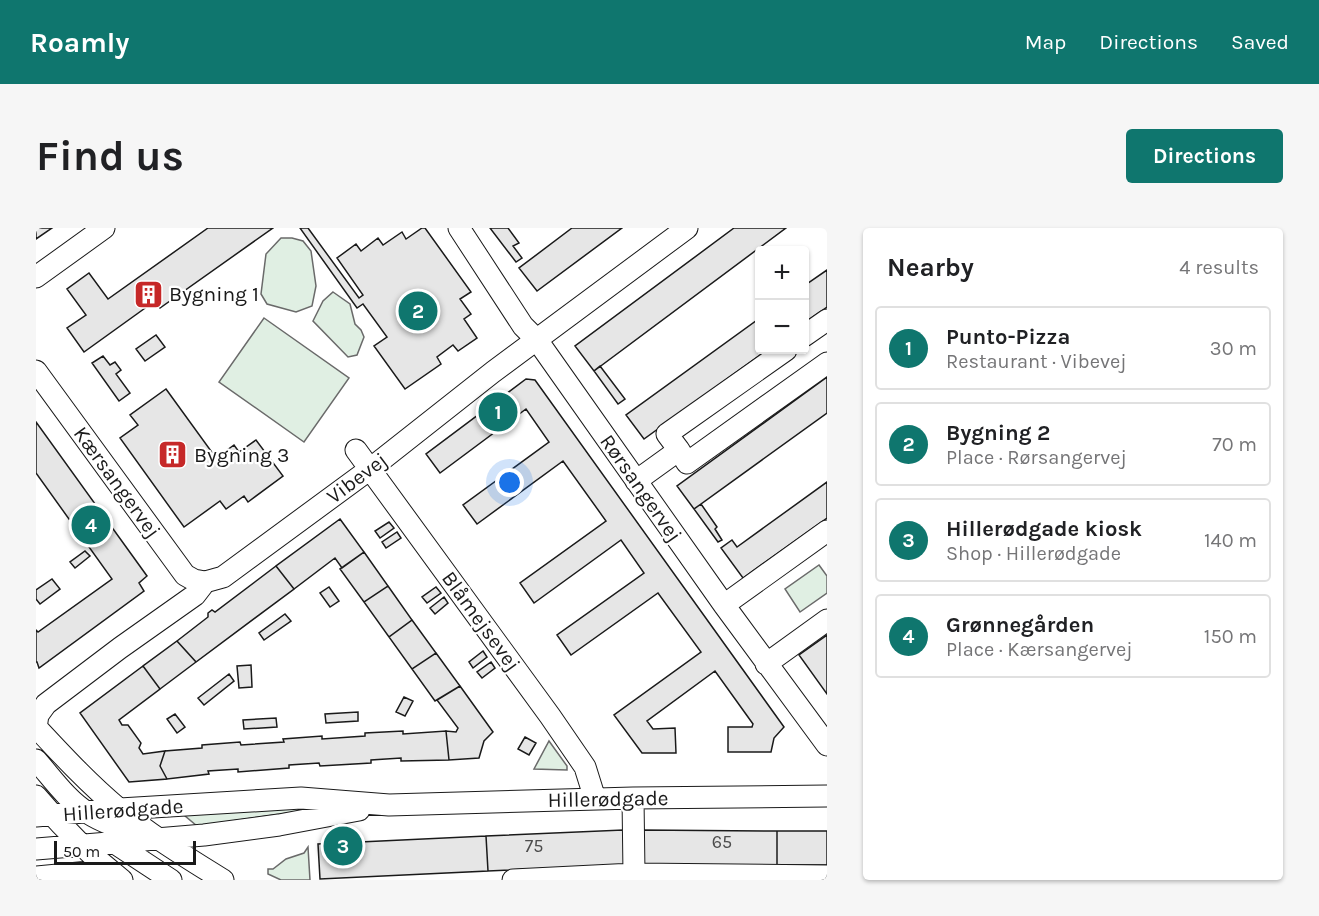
<!DOCTYPE html>
<html lang="en">
<head>
<meta charset="utf-8">
<style>
	body { margin:0; font-family:Karla,sans-serif; background:#f6f6f6; color:#202124 }
	.controls { position:absolute; right:18px; top:18px; display:grid; overflow:hidden; border-radius:6px; box-shadow:0 2px 4px #0004 }
	.controls button { width:54px; height:54px; display:grid; place-items:center; padding:0; border:0; border-bottom:2px solid #e0e0e0; background:#fff; color:#202124; font:30px sans-serif }
	.scale { position:absolute; left:18px; bottom:15px; width:142px; box-sizing:border-box; padding-left:6px; border:3px solid #1a1a1a; border-top:0; font-size:16px; line-height:21px; white-space:nowrap; color:#1a1a1a; -webkit-text-stroke:4px #fff; paint-order:stroke }
	.you { position:absolute; left:474px; top:255px; width:21px; height:21px; margin:-15px; border:4px solid #fff; border-radius:50%; background:#1a73e8; box-shadow:0 0 0 9px #1a73e833 }
	.badge { display:grid; place-items:center; width:39px; height:39px; border-radius:50%; background:#0f766e; color:#fff; font-size:20px; font-weight:700 }
	.pin { position:absolute; translate:-50% -50%; border:3px solid #fff; box-shadow:0 2px 6px #0006 }
	.list { margin:0; padding:0; list-style:none }
	h2 { display:flex; justify-content:space-between; align-items:center; height:78px; margin:0; padding:0 24px; font-size:26px }
	h2 small { font-size:20px; font-weight:400; color:#757577 }
	.list li { display:grid; grid-template-columns:39px 1fr auto; gap:18px; align-items:center; box-sizing:border-box; height:84px; margin:0 12px 12px; padding:0 12px; border:2px solid #e0e0e0; border-radius:6px }
	.list b { display:block; font-size:22px; white-space:nowrap }
	.list p { margin:0; font-size:20px; white-space:nowrap; color:#757577 }
	.list em { font-size:20px; font-style:normal; color:#757577 }
	.map { position:relative; flex:none; width:791px; height:652px; overflow:hidden; border-radius:6px }
	header { display:flex; align-items:center; gap:36px; box-sizing:border-box; height:84px; padding:0 30px; background:#0f766e; color:#fff }
	header strong { font-size:28px }
	nav { display:flex; gap:33px; margin-inline-start:auto; font-size:21px }
	.intro { display:flex; align-items:center; justify-content:space-between; box-sizing:border-box; height:144px; padding:0 36px }
	h1 { margin:0; font-size:42px }
	.button { padding:15px 27px; border-radius:6px; background:#0f766e; color:#fff; font-size:21px; font-weight:700 }
	main { display:flex; gap:36px; padding:0 36px }
	aside { flex:1; background:#fff; border-radius:6px; box-shadow:0 2px 4px #0004 }
	.map>svg:first-child { display:block }
</style>
</head>
<body>
<header>
<strong>Roamly</strong>
<nav><a>Map</a><a>Directions</a><a>Saved</a></nav>
</header>
<div class="intro"><h1>Find us</h1><a class="button">Directions</a></div>
<main>
<div class="map">
<svg width="791" height="652" viewBox="0 0 791 652">
	<rect width="100%" height="100%" fill="#fff"/>
	<!-- green -->
	<path fill="#e0efe3" stroke="#6a6a6a" stroke-width="1.5" d="M245 10H256L267 13 275 23 280 58 276 78 260 84 231 76 225 66 230 26Z
		M297 64 314 76 319 96 325 102 328 109 321 127 312 129 277 93 287 73Z
		M228 90 313 150 268 214 183 154Z
		M783 337 791 348V365L764 384 749 361Z
		M513 513 531 538V542L498 541Z
		M267 579 266 583 161 598 148 587Z
		M272 619 274 652H245L232 646V641H237L250 631 268 625Z"/>
	<!-- building -->
	<path fill="#e6e6e6" stroke="#1a1a1a" stroke-width="1.5" d="M0 0H16L0 11Z
		M172 0H237L124 80 119 73 48 124 31 100 50 87 31 61 53 45 72 71Z
		M264 0H272L323 70 327 67 301 30 320 16 325 23 342 10 347 17 366 4 370 11 386 0H389L435 64 424 71 435 86 428 91 441 110 422 123 417 117 401 129 405 136 369 161 338 118 351 109 327 76 321 80Z
		M454 0H472L483 15 477 18 486 30 480 34Z
		M536 0H586L501 63 483 40Z
		M698 0H750L558 143 539 118Z
		M791 42V79L768 95V58Z
		M724 90V122H731L608 211 590 187Z
		M120 107 129 119 109 133 100 121Z
		M67 128 74 137 79 134 85 142 80 146 94 165 83 173 56 135Z
		M564 138 589 171 582 176 558 143Z
		M791 149V185L658 281 641 258Z
		M490 151 499 152 748 499 738 510 735 524H692V499H716L717 496 679 443 611 493 617 501 639 500 640 525H606L578 487 665 424 622 365 535 427 521 407 608 345 585 312 498 375 484 355 570 293 527 233 441 296 427 277 513 214 490 181 404 245 390 226Z
		M130 161 180 230 198 217 203 224 220 212 247 248 212 274 208 268 190 281 184 273 148 299 84 210 102 197 94 187Z
		M0 194 111 348 103 355 108 363 3 440 1 434H0V402L2 404 76 351 0 245Z
		M791 254V290L707 350 685 320 696 312 701 319Z
		M665 276 681 299 679 301 686 312 682 314 658 281Z
		M304 291 328 324 306 340 299 330 258 361 240 338Z
		M353 294 358 300 344 310 339 303Z
		M361 304 365 310 350 320 346 314Z
		M49 323 54 328 39 340 34 334Z
		M328 324 352 358 328 374 304 341Z
		M240 338 258 361 160 434 141 413 172 389V385L176 382 179 384Z
		M16 351 24 361 4 376 0 371V362Z
		M352 358 376 392 353 409 328 374Z
		M293 359 303 373 294 379 284 365Z
		M400 359 405 365 391 375 386 369Z
		M408 369 412 375 399 386 394 380Z
		M249 386 255 393 228 412 223 405Z
		M376 392 400 425 376 441 353 409Z
		M791 407V466L763 427Z
		M141 413 160 434 124 461 107 438Z
		M447 423 451 429 437 440 433 434Z
		M400 425 424 458 399 473 376 441Z
		M455 434 459 440 446 450 441 444Z
		M215 437 216 459 203 460 201 438Z
		M107 438 124 461 83 492 86 497H92L105 515 103 520 107 526 129 523 124 538 131 551 93 554 44 485Z
		M193 446 198 453 168 477 162 470Z
		M424 458 457 504 448 513 443 530 413 532 410 503 420 504 422 500 401 472Z
		M368 469 377 473 369 488 360 484Z
		M322 484V493L290 495 289 486Z
		M139 486 149 499 141 505 131 491Z
		M240 490 241 499 208 501 207 492Z
		M367 503V506L410 503 413 532 365 533V530L335 532V535L284 538 283 535 253 537V540L202 544V541L172 543 173 546 131 551 124 538 129 523 166 520V517L204 514 205 517 248 514 247 511 286 508V511L329 508V505Z
		M489 509 500 515 493 527 482 521Z
		M587 602 589 637 452 643 450 608Z
		M605 602 741 603V637H605Z
		M741 603H791V637H741Z
		M450 608 452 643 284 651 282 616Z"/>
	<g fill="none" stroke-linecap="round" stroke-linejoin="round">
		<defs>
			<path id="minor" d="M423 0 487 98 501 112 688 377 791 517
				M0 49 68 0
				M768 108 791 92
				M0 143 149 347 158 352 169 354
				M320 222 514 488 549 539 559 571
				M643 222 651 235 791 135
				M600 253 643 222 631 206 750 122
				M688 377 791 303
				M730 436 791 392
				M0 499C27 528 53 556 83 581 115 608 152 630 187 652
				M0 500 2 487 10 476 84 420 159 367 169 354 187 349 334 241 457 144 651 0
				M0 532C16 550 31 572 52 585 69 596 89 602 108 607
				M0 568C26 599 54 627 86 652
				M597 570 598 646
				M0 588 84 581 265 570 353 577 597 570 791 568
				M74 612 135 652
				M0 621 168 607 243 597 323 582
				M0 649 74 642
				M477 652 598 646 791 648"/>
		</defs>
		<!-- minor casing -->
		<use href="#minor" stroke="#1a1a1a" stroke-width="23"/>
		<!-- minor -->
		<use href="#minor" stroke="#fff" stroke-width="21"/>
	</g>
	<!-- icons -->
	<defs>
		<symbol id="building-square" viewBox="-11 -11 22 22"><rect x="-9" y="-9" width="18" height="18" rx="4" fill="#c62828" stroke="#fff"/><path d="M-4-6H4V6H1V3H-1V6H-4ZM-2.5-4.3h1.7v1.8h-1.7ZM.8-4.3h1.7v1.8H.8ZM-2.5-1h1.7V.8h-1.7ZM.8-1h1.7V.8H.8Z" fill="#fff"/></symbol>
	</defs>
	<g fill-rule="evenodd">
		<use href="#building-square" x="96" y="50" width="33" height="33"/>
		<use href="#building-square" x="120" y="210" width="33" height="33"/>
	</g>
	<g text-anchor="middle" stroke-width="4.5" stroke-linejoin="round" paint-order="stroke">
		<!-- number labels -->
		<g font-size="18" fill="#4d4d4d">
			<text x="686" y="620">65</text>
			<text x="498" y="624">75</text>
		</g>
		<!-- poi labels -->
		<g font-size="21" fill="#1a1a1a" stroke="#fff" text-anchor="start">
			<text x="133" y="73">Bygning 1</text>
			<text x="158" y="234">Bygning 3</text>
		</g>
		<!-- street labels -->
		<g font-size="21" fill="#1a1a1a" stroke="#fff">
			<text transform="translate(321 250) rotate(-37)" y="7">Vibevej</text>
			<text transform="translate(81 254) rotate(54)" y="7">Kærsangervej</text>
			<text transform="translate(605 260) rotate(55)" y="7">Rørsangervej</text>
			<text transform="translate(445 393) rotate(54)" y="7">Blåmejsevej</text>
			<text transform="translate(572 571) rotate(-1)" y="7">Hillerødgade</text>
			<text transform="translate(87 582) rotate(-4)" y="7">Hillerødgade</text>
		</g>
	</g>
</svg>
<div class="controls">
<button>+</button>
<button>−</button>
</div>
<div class="scale">50 m</div>
<div class="you"></div>
<div class="pin badge" style="left:462px;top:184px">1</div>
<div class="pin badge" style="left:382px;top:83px">2</div>
<div class="pin badge" style="left:307px;top:618px">3</div>
<div class="pin badge" style="left:55px;top:297px">4</div>
</div>
<aside>
<h2>Nearby<small>4 results</small></h2>
<ul class="list">
<li><span class="badge">1</span><div><b>Punto-Pizza</b><p>Restaurant · Vibevej</p></div><em>30 m</em></li>
<li><span class="badge">2</span><div><b>Bygning 2</b><p>Place · Rørsangervej</p></div><em>70 m</em></li>
<li><span class="badge">3</span><div><b>Hillerødgade kiosk</b><p>Shop · Hillerødgade</p></div><em>140 m</em></li>
<li><span class="badge">4</span><div><b>Grønnegården</b><p>Place · Kærsangervej</p></div><em>150 m</em></li>
</ul>
</aside>
</main>
</body>
</html>
